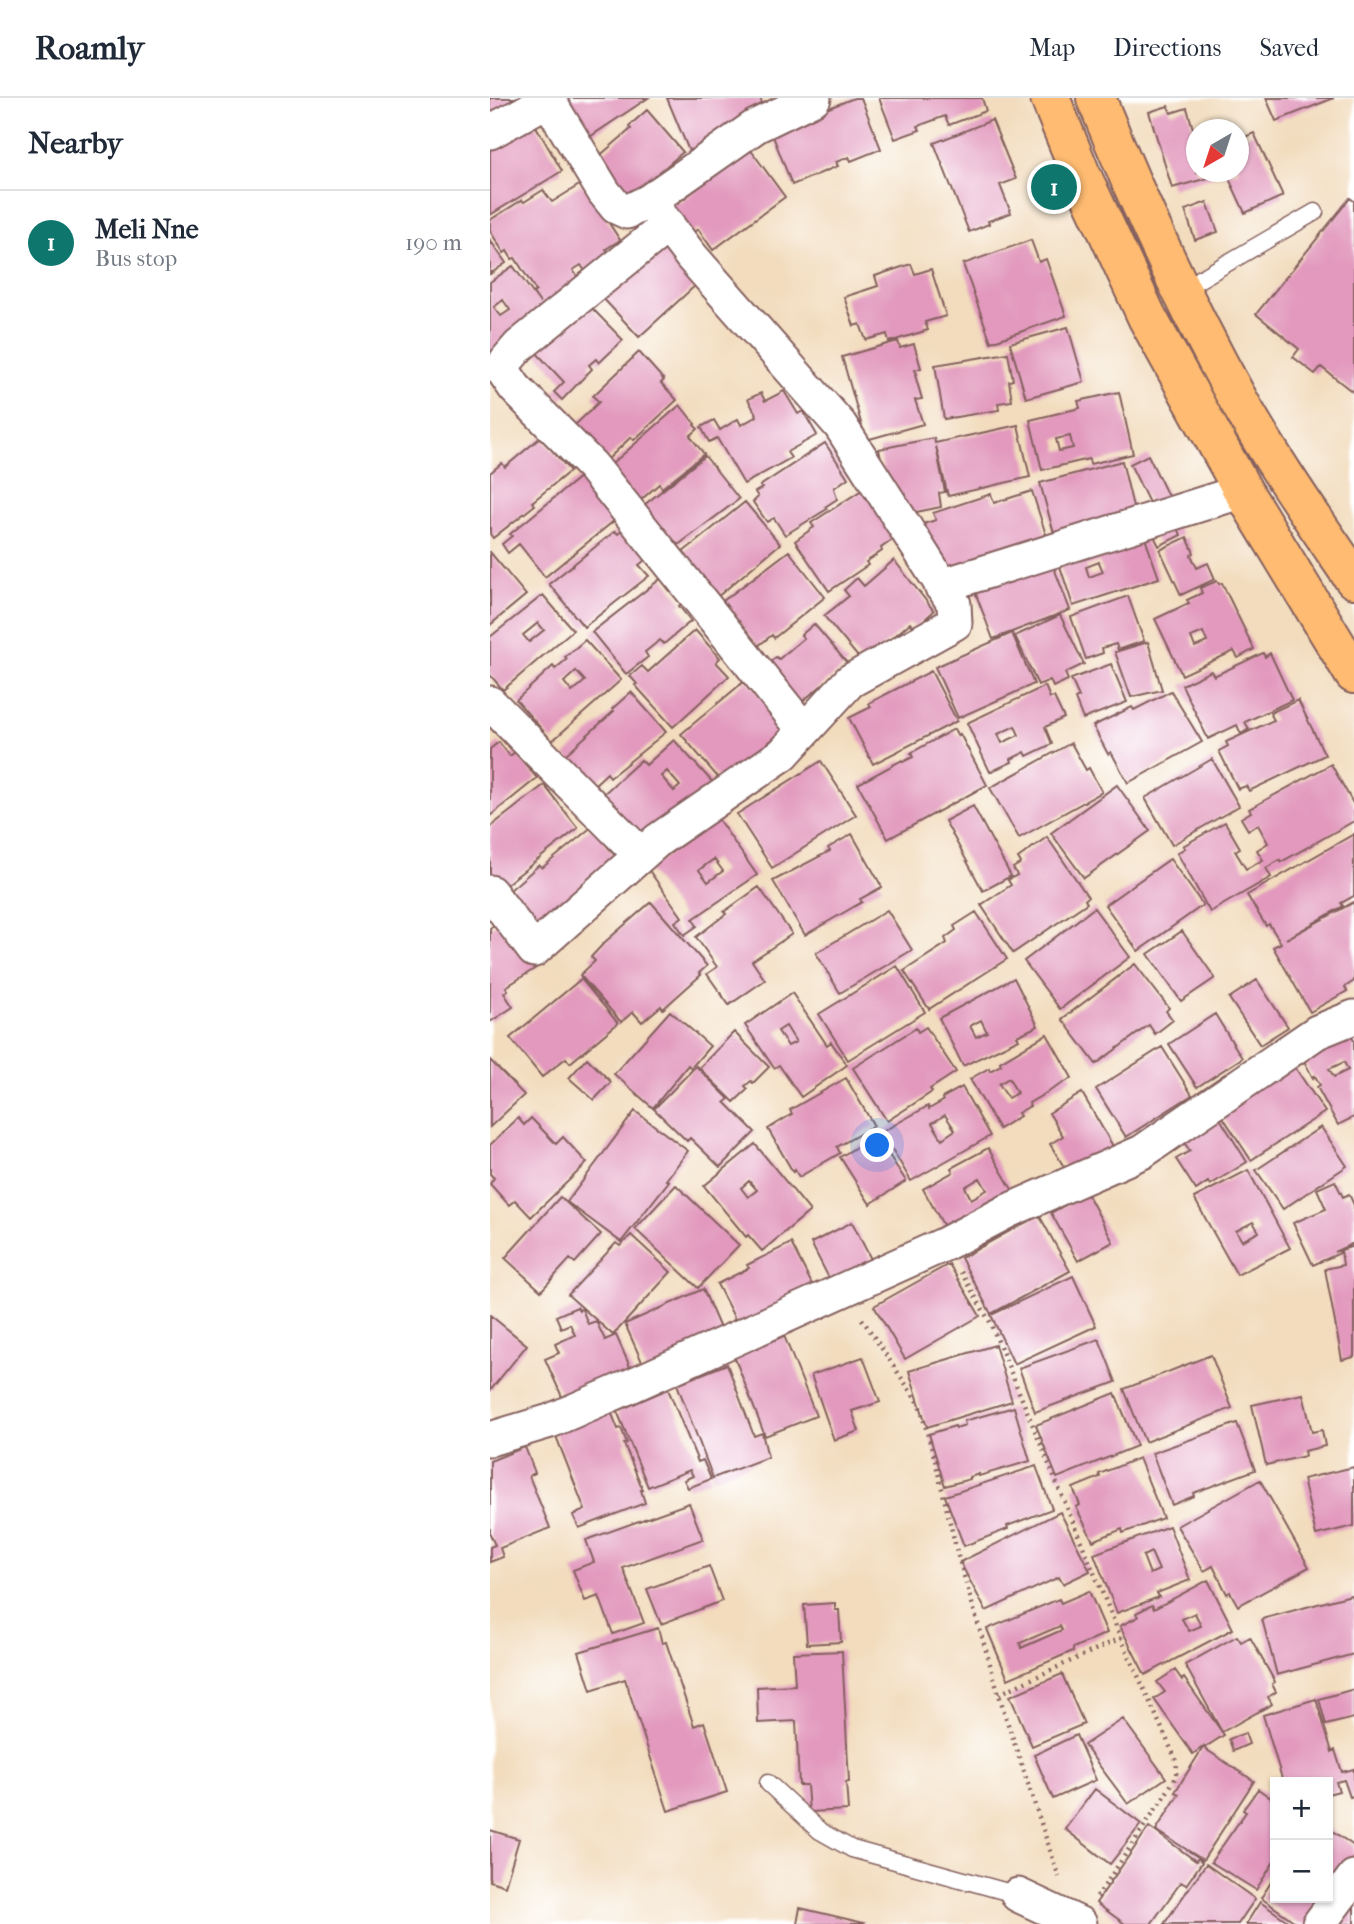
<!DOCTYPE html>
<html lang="en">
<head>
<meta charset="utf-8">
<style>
	body { margin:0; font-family:"IM FELL French Canon",serif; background:#f6f6f7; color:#1f2937 }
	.controls { position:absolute; right:21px; bottom:21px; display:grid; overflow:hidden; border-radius:0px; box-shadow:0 2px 5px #0004 }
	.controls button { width:63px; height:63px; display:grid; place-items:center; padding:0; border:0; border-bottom:2px solid #e0e1e3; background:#fff; color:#1f2937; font:35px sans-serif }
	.compass { position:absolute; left:696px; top:21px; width:63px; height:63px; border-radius:50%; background:#fff; box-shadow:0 2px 5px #0004; rotate:219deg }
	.you { position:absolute; left:388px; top:1048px; width:24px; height:24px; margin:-18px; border:5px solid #fff; border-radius:50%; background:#1a73e8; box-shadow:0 0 0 10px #1a73e833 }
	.badge { display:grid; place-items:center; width:46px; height:46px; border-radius:50%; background:#0f766e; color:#fff; font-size:23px; font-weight:700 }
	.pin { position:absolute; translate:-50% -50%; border:4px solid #fff; box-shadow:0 2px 7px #0006 }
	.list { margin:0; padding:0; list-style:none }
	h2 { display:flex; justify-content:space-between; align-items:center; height:91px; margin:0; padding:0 28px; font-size:30px }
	h2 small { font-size:23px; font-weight:400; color:#747a83 }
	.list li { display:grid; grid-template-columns:46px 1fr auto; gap:21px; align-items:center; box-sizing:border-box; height:105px; padding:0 28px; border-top:2px solid #e0e1e3 }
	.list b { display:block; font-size:26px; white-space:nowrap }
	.list p { margin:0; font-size:23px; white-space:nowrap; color:#747a83 }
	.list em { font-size:23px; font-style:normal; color:#747a83 }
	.map { position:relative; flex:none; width:864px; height:1826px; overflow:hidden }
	header { display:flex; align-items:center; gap:42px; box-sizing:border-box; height:98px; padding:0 35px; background:#fff; border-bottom:2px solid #e0e1e3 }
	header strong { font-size:33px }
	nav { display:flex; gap:38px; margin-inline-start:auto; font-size:24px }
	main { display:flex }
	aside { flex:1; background:#fff }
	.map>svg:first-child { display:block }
</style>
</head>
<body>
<header>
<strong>Roamly</strong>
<nav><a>Map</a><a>Directions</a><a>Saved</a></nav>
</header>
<main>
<aside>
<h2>Nearby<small></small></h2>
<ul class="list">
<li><span class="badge">1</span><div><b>Meli Nne</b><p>Bus stop</p></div><em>190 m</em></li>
</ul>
</aside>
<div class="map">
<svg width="864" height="1826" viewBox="0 0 864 1826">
	<rect width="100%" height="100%" fill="#fff"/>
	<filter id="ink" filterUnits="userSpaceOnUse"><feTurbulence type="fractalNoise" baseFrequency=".0143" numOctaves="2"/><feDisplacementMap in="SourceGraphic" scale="14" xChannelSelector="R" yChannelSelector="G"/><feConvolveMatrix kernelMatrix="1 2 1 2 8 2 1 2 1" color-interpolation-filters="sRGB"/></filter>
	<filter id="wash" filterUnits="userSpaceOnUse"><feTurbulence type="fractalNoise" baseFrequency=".00686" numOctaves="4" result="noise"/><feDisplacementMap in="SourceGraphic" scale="28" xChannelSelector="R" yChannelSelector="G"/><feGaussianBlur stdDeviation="1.57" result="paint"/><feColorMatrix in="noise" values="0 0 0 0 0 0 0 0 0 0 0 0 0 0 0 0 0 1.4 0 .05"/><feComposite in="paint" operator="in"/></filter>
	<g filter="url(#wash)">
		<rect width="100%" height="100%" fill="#f2dcbd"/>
		<g id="blocks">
			<!-- building -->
			<path fill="#e299bd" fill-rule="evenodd" d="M0 0H37L0 29Z
				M62 0H158L92 44Z
				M177 0H270L276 15 269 24 199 53Z
				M364 0H371L391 51 361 63 359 59 346 64 348 68 302 87 281 33Z
				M389 0H492L496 13 459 27 455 18 428 28 430 32 405 41Z
				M776 0H844L786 23Z
				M678 8 681 15 697 10 706 41V74H724L725 78 682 90 659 14Z
				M157 12 193 54 135 104 101 65 141 31 139 28Z
				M502 22 526 81 510 87 521 115 498 123 499 126 479 134 444 45Z
				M44 25 72 73 0 117V51Z
				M764 35 793 98 755 115 736 74H748V42Z
				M260 51 295 99 223 152 208 131 194 141 171 108 183 99 188 105Z
				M91 86 98 93 130 142 116 151 124 163 99 179 91 167 83 172 90 183 51 208 57 217 0 257V184L23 168 50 205 43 195 46 193 25 160 22 161 17 153 14 155 0 133V122L32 102 34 104 53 92 62 104ZM13 202 20 212 11 218 4 209Z
				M860 100 864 103V295L831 269 825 276 803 259 809 251 766 216Z
				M717 104 728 134 705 142 695 112Z
				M0 142 16 165 0 176Z
				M541 142 549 164 556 161 576 218 501 244 473 166Z
				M170 144 207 186 149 239 111 198Z
				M421 166 425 176 441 171 456 218 435 224 438 232 399 244 397 236 376 242 370 226 364 228 354 199 388 188 385 178Z
				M94 202 133 242 109 265 106 261 99 267 102 271 72 302 64 294 74 284 43 251Z
				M578 229 594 284 536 300 520 245Z
				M408 243 410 250 424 246 431 270 425 272 427 276 425 277 432 301 425 302 433 326 376 342 352 259Z
				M149 254 174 282 171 285 187 302 144 342 141 339 117 362 84 328 109 304 103 298Z
				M518 255 523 282 519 283 522 303 508 305 509 312 454 321 445 267Z
				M294 293 308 316 313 313 327 337 297 354 301 360 254 386 227 340 219 344 211 329 224 322 230 332 248 321 251 327 267 318 258 301 271 295 275 303Z
				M629 294 643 356 600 366 599 361 552 372 540 322 590 310 588 303ZM580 338 583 350 569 353 566 341Z
				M190 307 205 326 204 327 208 331 200 338 214 356 172 390 169 386 145 407 116 371Z
				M528 327 540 379 458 398 446 348 455 394 449 395 451 409 412 417 405 383 398 384 394 379 389 351 444 340 445 345Z
				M51 339 80 373 42 404 45 407 3 440 0 436V375L12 365 15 369Z
				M335 345 358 380 344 390 347 401 335 409 337 411 295 437 284 420 277 424 263 404 268 399 265 394 272 390 270 388Z
				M658 357 680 402 662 411 640 366Z
				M215 358 249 401 179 454 148 412Z
				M632 363 645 417 565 439 550 385Z
				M96 374 131 417 55 479 29 446 18 455 12 446 22 438 20 436Z
				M375 390 405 440 391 450 392 453 376 464 378 467 339 493 305 443 324 429 321 425Z
				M542 393 558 443 449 475 433 426 446 422 443 415 501 396 504 405Z
				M255 404 290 446 220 505 182 463Z
				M684 420 691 437 669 448 660 430Z
				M138 428 161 457 149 467 159 478 94 529 59 486 125 433 128 436Z
				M651 429 669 480 583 508 567 459ZM609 464 613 474 599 479 596 469Z
				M697 439 704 455 701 457 707 470 718 465 725 481 691 497 670 452Z
				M299 453 335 499 284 540 282 537 268 548 233 503Z
				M0 454 36 497 0 527Z
				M404 462 444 513 425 530 420 525 373 565 334 518 359 498 354 492 367 480 374 488Z
				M561 462 580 512 503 541 484 491Z
				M173 479 193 505 189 508 201 523 174 546 170 542 155 554 158 559 136 576 102 534Z
				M727 483 729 486 732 485 764 551 748 560 744 553 692 577 665 521 699 505 697 502 712 495 710 490ZM713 534 717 544 705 549 701 539Z
				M53 497 83 532 13 592 0 577V539ZM48 525 54 532 39 544 33 537Z
				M638 498 654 543 628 552 626 546 612 550 613 555 596 561 581 519Z
				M570 517 594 566 575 575 578 582 563 589 560 582 548 587 525 538Z
				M324 526 358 566 304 610 271 571 286 559 289 561 314 540 311 537Z
				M205 532 230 560 226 564 239 578 183 629 145 587 147 586 140 578 152 568 158 574Z
				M522 535 544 586 468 620 445 569Z
				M95 542 131 582 62 643 26 602 63 568 65 571 77 561 75 559ZM86 573 95 583 82 594 74 584Z
				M658 544 672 592 641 599 625 554Z
				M773 555 775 559 780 555 802 602 755 624 759 631 751 636 747 627 718 641 692 587 721 573 724 578Z
				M621 566 637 604 593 621 585 601 589 599 581 581Z
				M441 573 467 623 383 666 359 620 381 609 379 605Z
				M257 581 298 629 272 650 278 657 231 683 191 636Z
				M555 588 560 600 564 599 574 620 555 629 562 646 537 658 535 654 521 661 522 664 500 674 477 625ZM525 628 529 637 512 645 508 636Z
				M681 593 712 644 638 685 621 654 618 656 603 628 642 609 644 612Z
				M141 594 176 634 129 672 120 679 117 675 103 688 75 657 124 613 122 611Z
				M808 602 835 657 759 693 756 688 748 691 729 653 738 648 736 644 784 622 780 615Z
				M464 631 468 638 470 636 497 687 398 741 368 686 412 662 413 664 423 659 421 655Z
				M184 642 226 688 154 747 109 700 151 662 156 667ZM177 673 190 688 184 693 171 678Z
				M9 644 20 658 25 654 47 680 0 718V651Z
				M581 645 596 672 599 670 612 694 529 740 500 690Z
				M722 661 749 708 682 747 655 700Z
				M331 663 366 717 282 770 247 716Z
				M841 666 864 707V723L791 764 790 762 776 770 781 779 720 814 687 755 695 750 693 748 735 724 750 750 745 753 756 771 773 762 767 752 778 745 768 727 758 732 751 720 761 714 759 711Z
				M54 687 88 730 9 792 0 782V729Z
				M627 687 660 733 594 780 561 735Z
				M483 708 521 778 493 793 455 723Z
				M228 721 267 777 203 821 207 828 194 837 185 824 192 819 158 771ZM224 761 233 773 218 784 209 772Z
				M104 727 117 741 114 744 131 765 48 839 13 798 49 767 52 770Z
				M362 736 392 789 370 801 372 804 315 837 283 783 340 753 338 750Z
				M864 736V798L851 805 853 808 796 841 864 804V883L855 889 857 893 820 914 783 849 791 845 779 826 776 828 757 797Z
				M557 739 598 799 595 802 597 805 523 855 491 807 521 787 518 782 527 777 523 770 531 765 528 760Z
				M680 761 713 807 648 853 615 807Z
				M269 789 302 836 262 863 275 882 239 907 217 876 227 869 206 839 236 816 234 814Z
				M161 804 217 868 209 875 211 877 173 911 171 908 152 924 143 914 131 924 90 877 105 863 101 859 115 844Z
				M604 810 640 859 570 911 534 863Z
				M397 812 422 852 350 895 326 855Z
				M486 814 517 861 439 911 414 873 457 845 455 840 466 832 464 828Z
				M17 819 49 868 16 889 18 892 14 895 23 909 0 924V830Z
				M692 833 725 880 691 903 658 856Z
				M645 866 679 910 676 913 683 922 665 936 659 927 606 966 572 921Z
				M407 868 435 914 358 962 329 916Z
				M524 880 548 928 527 938 529 941 473 968 449 920ZM491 922 497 934 486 939 480 928Z
				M91 881 128 925 80 965 76 960 52 979 20 940Z
				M767 882 798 929 770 947 739 900Z
				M302 895 337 947 341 944 357 967 311 999 289 967 284 970 255 927ZM296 928 306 944 298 948 288 933Z
				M180 913 220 948 201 970 198 967 163 1010 124 976Z
				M725 916 752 960 707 989 679 946Z
				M436 929 466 974 440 991 442 994 397 1023 363 970 426 930 428 934Z
				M244 934 279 969 263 985 261 983 255 988 258 991 244 1004 209 970Z
				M860 935 864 943V1019L848 1027 827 989 830 987 825 978 823 980 813 961ZM854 964 858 972 844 979 839 971Z
				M557 936 582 980 539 1005 540 1008 528 1015 530 1018 509 1031 480 981 499 970 500 973 511 967 510 964ZM519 980 527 995 518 1000 509 986Z
				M672 949 702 997 636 1039 606 991Z
				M97 960 121 984 104 1002 79 980Z
				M0 962 34 997 0 1029Z
				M802 965 835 1014 761 1062 729 1013Z
				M206 968 239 1001 235 1004 265 1034 230 1069 200 1040 197 1043 164 1011Z
				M356 980 384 1028 347 1049 350 1055 309 1079 305 1072 303 1074 278 1031 302 1016 300 1012Z
				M472 989 500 1038 421 1083 392 1034 438 1008 439 1011 453 1003 452 1000ZM455 1017 465 1032 452 1041 442 1025Z
				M592 995 624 1050 579 1077 560 1046 573 1038 559 1015Z
				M145 1013 198 1053 176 1082 179 1083 131 1144 77 1104Z
				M726 1014 757 1064 720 1087 718 1084 706 1092 686 1061 700 1053 689 1037Z
				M28 1020 34 1027 41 1020 66 1046 73 1039 97 1065 41 1119 25 1102 19 1107 0 1086 4 1080 0 1076V1047Z
				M831 1029 857 1068 793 1111 766 1072Z
				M386 1037 416 1083 380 1106 350 1059Z
				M265 1046 320 1113 272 1153 258 1137 256 1139 214 1088ZM259 1083 267 1092 258 1099 251 1090Z
				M498 1050 527 1100 456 1132 433 1091 463 1074 461 1070ZM490 1080 497 1092 481 1101 475 1089Z
				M758 1072 800 1150 747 1177 704 1100ZM763 1124 769 1134 752 1143 746 1133Z
				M845 1083 853 1099 859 1096 864 1107V1145L844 1154 849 1152 850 1155 823 1167 803 1125 836 1111 827 1091Z
				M186 1087 249 1147 208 1190 145 1131Z
				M597 1095 623 1144 588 1163 561 1115Z
				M70 1099 111 1136 85 1165 80 1161 51 1193 15 1160Z
				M549 1117 580 1173 501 1216 471 1160Z
				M362 1124 385 1169 344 1190 321 1145Z
				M141 1137 181 1174 123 1237 78 1197 126 1145 130 1148Z
				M301 1145 326 1194 251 1233 227 1186 259 1170 257 1167Z
				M864 1148V1259L852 1262 835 1171 853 1167 851 1152Z
				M459 1166 490 1218 415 1261 384 1208Z
				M583 1178 606 1228 524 1266 501 1217Z
				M213 1191 235 1242 157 1275 135 1226Z
				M87 1209 89 1212 92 1211 98 1226 106 1223 115 1242 126 1237 145 1280 77 1310 55 1261 69 1255 65 1246 85 1237 80 1226 71 1230 66 1218Z
				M0 1217 37 1247 0 1293Z
				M293 1235 326 1318 275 1338 243 1255Z
				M609 1241 626 1284 545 1314 529 1270Z
				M505 1247 522 1303 437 1329 419 1273Z
				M721 1257 742 1310 655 1344 634 1291Z
				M373 1259 390 1304 362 1313 369 1333 344 1342 321 1277Z
				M237 1266 264 1338 272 1335 278 1359 223 1380 187 1286Z
				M178 1291 208 1364 213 1362 221 1381 198 1390 194 1382 203 1378 200 1372 158 1389 127 1313Z
				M625 1295 647 1348 567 1380 546 1327Z
				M813 1296 822 1334 832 1332 835 1348 814 1353 815 1358 776 1367 762 1307Z
				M524 1309 540 1363 489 1378V1376L480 1379V1381L455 1388 439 1336 465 1328 466 1330 475 1327 474 1323Z
				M120 1311 128 1331 131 1330 137 1345 134 1346 153 1392H151L155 1405 89 1430 83 1417 95 1412 64 1333Z
				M747 1325 765 1372 703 1395 704 1398 682 1407 662 1355Z
				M35 1349 45 1375 39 1378 60 1430 10 1450 13 1459 0 1464V1449L5 1447 0 1436V1363Z
				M649 1360 673 1420 633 1435 632 1431 603 1443 586 1409 590 1407 583 1390 610 1379 609 1376Z
				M546 1368 562 1411 517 1428 518 1431 474 1448 455 1398Z
				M864 1369V1428L826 1437 813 1381Z
				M770 1382 819 1469 748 1508 740 1494 737 1496 723 1468 714 1473 687 1428Z
				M199 1405 213 1441 133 1470 154 1525 123 1536 109 1498 95 1503 83 1472 104 1464 96 1442Z
				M570 1414 600 1473 573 1486 569 1479 496 1513 470 1464Z
				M679 1428 700 1482 667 1495 669 1499 627 1515 604 1456ZM661 1454 669 1472 660 1476 653 1458Z
				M219 1468 232 1503 171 1526 157 1491Z
				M718 1482 743 1531 655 1577 630 1528 648 1519 646 1515 662 1507 664 1511ZM705 1515 711 1528 699 1533 692 1521Z
				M599 1493 617 1535 583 1550V1553L518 1581 497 1531 569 1501 571 1505ZM570 1528 572 1532 531 1550 530 1545Z
				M861 1497 864 1507V1556L787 1577 772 1521Z
				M345 1505V1512H349L351 1544 317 1546 314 1507Z
				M168 1530 172 1545 176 1544 204 1628 214 1624 237 1694 178 1713 135 1581 101 1592 89 1554Z
				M747 1538 751 1544 760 1539 785 1584 782 1586 786 1594 778 1599 782 1606 732 1634 695 1567Z
				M352 1553 359 1684H356L358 1712 319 1714 317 1687H309L306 1623 268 1625 267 1589 305 1587 303 1555Z
				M685 1572 692 1582 694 1580 734 1637 714 1650 764 1683 713 1762 666 1732 689 1696 685 1694 714 1648 703 1656 664 1601 675 1594 667 1584Z
				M572 1576 594 1626 542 1648 520 1598Z
				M864 1591V1620L836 1627 829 1601Z
				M826 1601 842 1654 845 1652 852 1674 864 1671V1698L860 1699 854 1682 846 1684 849 1693 838 1696V1684H793L773 1617Z
				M633 1621 676 1680 638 1706 594 1647Z
				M755 1635 759 1646 743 1653 739 1641Z
				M586 1637 606 1682 563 1701 544 1657Z
				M605 1691 651 1726 620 1766 575 1731Z
				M768 1691 785 1703V1762L766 1792 721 1764 756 1714 753 1712Z
				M659 1729 706 1763 708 1760 712 1764 696 1787 691 1784 661 1826H635L606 1805Z
				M838 1730 864 1748V1765L821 1826H808L771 1800 785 1778V1800H838Z
				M0 1732 29 1741 15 1788 0 1783Z
				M716 1766 765 1801 748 1826H674Z
				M864 1788V1826H836Z
				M770 1804 802 1826H756Z
				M310 1810 374 1825 373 1826H307Z"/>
		</g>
	</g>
	<g filter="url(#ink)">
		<use href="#blocks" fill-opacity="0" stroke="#85615e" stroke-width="2"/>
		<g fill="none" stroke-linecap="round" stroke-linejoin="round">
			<defs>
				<path id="lane" d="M691 192 825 114
					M278 1685 330 1733 362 1751 528 1797"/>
				<path id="street" d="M57 0 114 94 126 109 137 114 159 103
					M0 34 58 2
					M178 127 29 248 16 263 14 274 25 290 102 368 314 632
					M451 488 753 393
					M0 605 151 757
					M0 794 44 852 168 742 293 656 360 583 465 525 464 506 350 327 201 158 159 103 266 28 324 0
					M0 1341 60 1323 127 1294 455 1146 518 1113 652 1054 827 934 864 919
					M528 1797 590 1826
					M829 1826 864 1779"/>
				<path id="primary" d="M560 0 590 74 657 219 753 393 864 576
					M606 0C647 102 693 202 746 298 781 361 823 421 864 481"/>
			</defs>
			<!-- lane casing -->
			<use href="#lane" stroke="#85615e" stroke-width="19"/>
			<!-- street casing -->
			<use href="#street" stroke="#85615e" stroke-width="37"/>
			<!-- primary casing -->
			<use href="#primary" stroke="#85615e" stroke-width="42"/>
			<!-- path -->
			<path stroke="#85615e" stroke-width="4.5" stroke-dasharray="2 5" stroke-linecap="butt" d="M471 1174 500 1224 631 1540 687 1664 686 1679 677 1694 607 1799
				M372 1221 429 1306 445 1362 468 1458 516 1620 569 1779
				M509 1596 631 1540"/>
			<!-- lane -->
			<use href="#lane" stroke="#fff" stroke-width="16"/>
			<!-- street -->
			<use href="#street" stroke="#fff" stroke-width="33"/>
			<!-- primary -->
			<use href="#primary" stroke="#febb71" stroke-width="38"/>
		</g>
	</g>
</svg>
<div class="controls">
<button>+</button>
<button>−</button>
</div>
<svg class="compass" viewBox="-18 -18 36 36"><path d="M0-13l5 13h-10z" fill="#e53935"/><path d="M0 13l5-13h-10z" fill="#747a83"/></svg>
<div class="you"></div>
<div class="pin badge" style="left:564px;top:89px">1</div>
</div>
</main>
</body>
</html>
